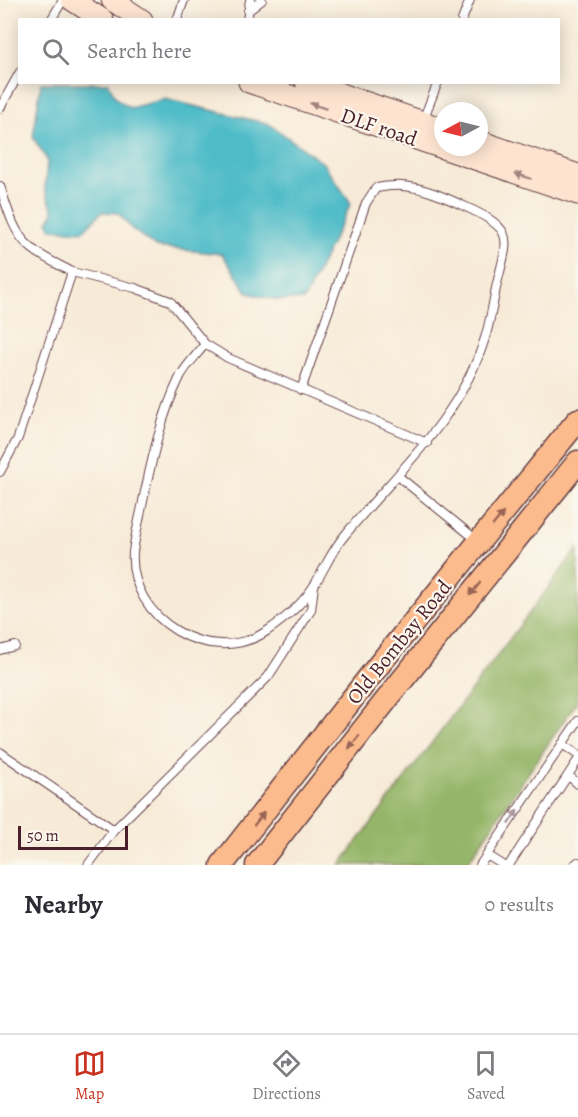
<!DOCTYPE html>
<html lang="en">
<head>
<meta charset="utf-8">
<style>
	body { margin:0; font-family:Alegreya,serif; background:#f7f7f7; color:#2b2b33 }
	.compass { position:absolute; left:434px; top:102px; width:54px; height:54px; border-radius:50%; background:#fff; box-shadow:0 3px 15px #0003; rotate:263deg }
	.scale { position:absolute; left:18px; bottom:15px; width:110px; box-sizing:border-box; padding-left:6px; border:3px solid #4a1f2b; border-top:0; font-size:16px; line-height:21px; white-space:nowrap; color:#4a1f2b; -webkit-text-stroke:4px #fbf7ec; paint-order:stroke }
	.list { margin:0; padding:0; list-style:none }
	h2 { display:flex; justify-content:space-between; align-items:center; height:78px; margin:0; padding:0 24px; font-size:26px }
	h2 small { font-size:20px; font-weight:400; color:#7c7c81 }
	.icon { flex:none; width:33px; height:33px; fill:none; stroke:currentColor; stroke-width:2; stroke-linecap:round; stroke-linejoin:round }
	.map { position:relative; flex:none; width:578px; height:865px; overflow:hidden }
	.search { position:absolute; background:#fff; box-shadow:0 3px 15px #0003; left:18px; right:18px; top:18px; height:66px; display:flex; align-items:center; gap:15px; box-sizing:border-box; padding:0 21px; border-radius:0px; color:#7c7c81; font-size:22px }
	.sheet { height:168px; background:#fff }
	nav { display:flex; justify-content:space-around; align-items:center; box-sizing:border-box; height:84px; border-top:2px solid #e1e1e2; background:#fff; font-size:16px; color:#7c7c81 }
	nav a { display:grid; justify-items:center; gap:3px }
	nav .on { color:#c8321e }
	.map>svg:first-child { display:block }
</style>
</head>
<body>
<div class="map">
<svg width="578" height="865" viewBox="0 0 578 865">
	<rect width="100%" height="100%" fill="#fbf7ec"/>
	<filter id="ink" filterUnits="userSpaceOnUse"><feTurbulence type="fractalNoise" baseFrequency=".0167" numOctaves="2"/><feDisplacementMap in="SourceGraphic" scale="12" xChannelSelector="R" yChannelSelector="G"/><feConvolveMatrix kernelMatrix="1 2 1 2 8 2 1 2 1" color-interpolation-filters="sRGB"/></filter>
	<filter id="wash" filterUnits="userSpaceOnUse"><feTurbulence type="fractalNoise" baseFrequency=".008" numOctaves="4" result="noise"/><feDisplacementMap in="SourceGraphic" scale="24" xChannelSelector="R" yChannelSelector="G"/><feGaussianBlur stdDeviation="1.35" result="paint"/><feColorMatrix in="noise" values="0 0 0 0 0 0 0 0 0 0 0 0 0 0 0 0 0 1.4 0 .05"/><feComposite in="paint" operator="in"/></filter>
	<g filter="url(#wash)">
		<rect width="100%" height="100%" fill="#f7ebd8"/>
		<!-- forest -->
		<path fill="#95b669" stroke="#706a4a" stroke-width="1.5" d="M578 548V700L466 865H340Z"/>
		<!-- water -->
		<path fill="#4ebbc8" stroke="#4c6d7a" stroke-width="1.5" d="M41 83H108L116 98 130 108 165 99 269 124 323 163 351 203 304 300H277L248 293 222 254 156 247 132 229 118 213 102 212 83 231 52 229 48 221 54 213 45 189 47 160 33 137Z"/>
	</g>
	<g filter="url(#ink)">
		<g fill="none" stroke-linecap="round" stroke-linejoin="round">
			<defs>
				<path id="service" d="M248 11 262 0
					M51 20 63 0
					M177 20 184 0
					M247 20 250 0
					M462 20 470 0
					M0 108 20 72
					M423 120 438 82
					M0 186C6 204 13 232 28 245 40 257 58 264 72 272L18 438 0 472
					M72 272 135 288 170 301 205 344 228 358 427 443
					M205 344C197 355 186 365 180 377 161 416 152 459 143 501 140 518 135 535 133 552 128 619 210 669 267 631 285 619 304 602 315 584 325 568 332 550 345 535 396 473 460 419 485 338 490 322 493 304 496 288 507 239 519 231 466 207 447 198 423 187 402 186 394 185 384 187 376 188L366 203 301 390
					M398 476 478 541
					M0 650 15 646
					M562 744 578 755
					M0 752 114 830
					M568 775 578 784
					M487 855 503 865
					M88 865 114 830 268 677 311 610 314 586
					M480 865 578 721
					M509 865 578 760
					M574 865 578 862"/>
				<path id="secondary" d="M72 0 103 20
					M112 0 142 20
					M249 82 578 194
					M306 82 443 129
					M479 141 578 175"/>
				<path id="primary" d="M222 865 378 666 578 420
					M257 865 399 684 578 462"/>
			</defs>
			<!-- service casing -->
			<use href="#service" stroke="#643e45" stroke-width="10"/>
			<!-- secondary casing -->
			<use href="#secondary" stroke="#643e45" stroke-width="23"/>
			<!-- primary casing -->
			<use href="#primary" stroke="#643e45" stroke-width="25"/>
			<!-- service -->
			<use href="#service" stroke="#fff" stroke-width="8"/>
			<!-- secondary -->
			<use href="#secondary" stroke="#fde4d1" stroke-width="21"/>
			<!-- primary -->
			<use href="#primary" stroke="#fbbb8c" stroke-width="22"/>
		</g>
		<!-- one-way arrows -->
		<defs><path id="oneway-solid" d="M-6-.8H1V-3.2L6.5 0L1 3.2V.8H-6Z" transform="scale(1.5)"/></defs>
		<g fill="#a4827e">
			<use href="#oneway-solid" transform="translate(318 106) rotate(-161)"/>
			<use href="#oneway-solid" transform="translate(523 176) rotate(-161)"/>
		</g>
		<g fill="#9a6557">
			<use href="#oneway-solid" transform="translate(498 519) rotate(-51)"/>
			<use href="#oneway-solid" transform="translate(475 589) rotate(129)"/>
			<use href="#oneway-solid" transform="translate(354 742) rotate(128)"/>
			<use href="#oneway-solid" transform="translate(259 819) rotate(-52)"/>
		</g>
		<use fill="#ae9aa0" href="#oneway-solid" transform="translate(513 817) rotate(-56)"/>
	</g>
	<g text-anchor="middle" stroke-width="4.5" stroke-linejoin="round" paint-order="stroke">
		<!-- street labels -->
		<g font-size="21" fill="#4a1f2b" stroke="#fbf7ec">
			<text transform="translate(379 127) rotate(19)" y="7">DLF road</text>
			<text transform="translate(399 642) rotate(-51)" y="7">Old Bombay Road</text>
		</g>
	</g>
</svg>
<svg class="compass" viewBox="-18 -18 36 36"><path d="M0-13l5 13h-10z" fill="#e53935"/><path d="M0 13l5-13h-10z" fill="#7c7c81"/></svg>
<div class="scale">50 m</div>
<div class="search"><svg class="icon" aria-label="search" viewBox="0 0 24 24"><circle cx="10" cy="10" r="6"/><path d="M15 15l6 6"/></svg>Search here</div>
</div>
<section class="sheet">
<h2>Nearby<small>0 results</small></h2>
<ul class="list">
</ul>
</section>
<nav>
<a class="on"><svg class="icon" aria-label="map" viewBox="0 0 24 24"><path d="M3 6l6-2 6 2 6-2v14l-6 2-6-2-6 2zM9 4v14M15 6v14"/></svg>Map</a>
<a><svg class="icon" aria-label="directions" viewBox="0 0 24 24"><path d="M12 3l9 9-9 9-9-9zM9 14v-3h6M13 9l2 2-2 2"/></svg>Directions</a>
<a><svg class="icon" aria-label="saved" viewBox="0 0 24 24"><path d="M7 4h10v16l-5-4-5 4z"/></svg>Saved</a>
</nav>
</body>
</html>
